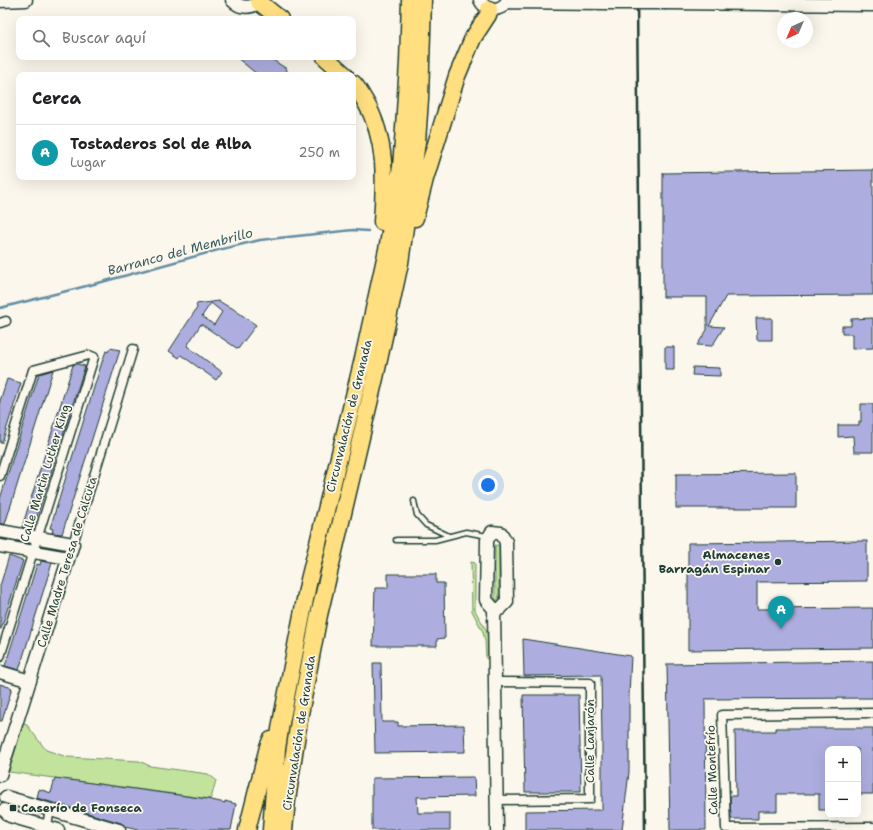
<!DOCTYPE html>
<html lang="es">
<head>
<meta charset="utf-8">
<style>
	body { margin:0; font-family:"Shantell Sans",sans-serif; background:#f6f6f6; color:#202124 }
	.controls { position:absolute; right:12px; bottom:12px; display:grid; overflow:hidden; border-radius:8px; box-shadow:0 4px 16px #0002 }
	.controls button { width:36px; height:36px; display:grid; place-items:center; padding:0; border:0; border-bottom:1px solid #e0e0e0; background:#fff; color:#202124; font:20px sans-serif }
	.compass { position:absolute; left:777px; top:12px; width:36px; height:36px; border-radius:50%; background:#fff; box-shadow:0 4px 16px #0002; rotate:224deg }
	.you { position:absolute; left:488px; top:485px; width:14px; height:14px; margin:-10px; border:3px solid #fff; border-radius:50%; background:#1a73e8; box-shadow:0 0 0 6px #1a73e833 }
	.badge { display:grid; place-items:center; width:26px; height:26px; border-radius:50%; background:#1f3d34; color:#fff; font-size:13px; font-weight:700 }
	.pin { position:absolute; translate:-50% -33px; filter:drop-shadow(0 1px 2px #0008) }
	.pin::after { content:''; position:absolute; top:21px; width:14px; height:12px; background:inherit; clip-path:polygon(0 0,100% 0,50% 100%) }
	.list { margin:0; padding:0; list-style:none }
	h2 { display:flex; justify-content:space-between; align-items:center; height:52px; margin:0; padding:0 16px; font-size:17px }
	h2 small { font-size:13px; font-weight:400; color:#757577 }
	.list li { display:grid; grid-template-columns:26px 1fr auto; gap:12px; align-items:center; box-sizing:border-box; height:56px; padding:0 16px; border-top:1px solid #e0e0e0 }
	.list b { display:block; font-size:15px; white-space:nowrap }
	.list p { margin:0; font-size:13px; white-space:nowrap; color:#757577 }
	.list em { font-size:13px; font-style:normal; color:#757577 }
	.icon { flex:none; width:22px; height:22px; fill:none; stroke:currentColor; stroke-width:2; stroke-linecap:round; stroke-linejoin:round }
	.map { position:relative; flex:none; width:873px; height:830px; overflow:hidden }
	.search { position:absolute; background:#fff; box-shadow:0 4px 16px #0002; left:16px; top:16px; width:340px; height:44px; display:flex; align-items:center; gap:10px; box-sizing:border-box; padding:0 14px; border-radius:8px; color:#757577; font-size:15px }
	.panel { position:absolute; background:#fff; box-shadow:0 4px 16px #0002; left:16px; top:72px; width:340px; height:108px; border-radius:8px }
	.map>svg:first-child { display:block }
</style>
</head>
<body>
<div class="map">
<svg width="873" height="830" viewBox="0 0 873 830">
	<rect width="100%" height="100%" fill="#fbf7ec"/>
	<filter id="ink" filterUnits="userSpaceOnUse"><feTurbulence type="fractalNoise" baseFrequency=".025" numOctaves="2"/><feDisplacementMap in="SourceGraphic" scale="8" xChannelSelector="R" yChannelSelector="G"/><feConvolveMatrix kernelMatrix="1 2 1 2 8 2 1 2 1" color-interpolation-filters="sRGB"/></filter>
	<g filter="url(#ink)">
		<!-- green -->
		<path fill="#c1e39c" stroke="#709068" d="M496 545H498L499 547V598L498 600H496L495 598V547Z
			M471 562 475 563V610C478 617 483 623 486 630 489 638 489 648 489 656L486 659 485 641 483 632 472 611Z
			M23 724 27 725 46 750 67 757 139 761 150 766 208 774 216 780 211 799 9 772Z"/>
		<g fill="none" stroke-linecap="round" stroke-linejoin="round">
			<!-- stream -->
			<path stroke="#638da3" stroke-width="2.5" d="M0 308 102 282 218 250 260 240 353 230 368 231"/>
		</g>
		<!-- building -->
		<path fill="#adaedf" stroke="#1f3d34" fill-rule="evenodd" d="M236 57H268L287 69 286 75H258Z
			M873 170V295L726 296 709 326 724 327 712 346 697 345 707 330V297H663V173Z
			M219 301 227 306H228L232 308 256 325 238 349 201 324 187 346 222 372 216 380 181 355 179 358 169 351 197 308 196 304ZM211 303 222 312 214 325 202 316Z
			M756 318H772V340H757Z
			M873 318V348L852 349V334H842V326H851V319Z
			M665 347H674V370H665Z
			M110 348 120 350 62 534 52 533 53 529 50 528 102 362 106 351 108 352Z
			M77 364 85 366 33 529 22 527 73 365Z
			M693 367 720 368V376L692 375Z
			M53 370 5 524H0V499L39 374Z
			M7 379 21 383 2 443H0V401Z
			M861 404H873V452H854L853 436 838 437V425H859V422H861Z
			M796 473V508H676V474Z
			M867 541V581L757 582V609L873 608V648L688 650V543Z
			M9 556 23 561 1 629H0V586Z
			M41 561 52 563 19 670 5 666 37 564 40 565Z
			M388 574H436V583H444L445 638 437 639V646H373L375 588H388Z
			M523 639 631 656 629 695V772L622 830H525V811L602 810V741L601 675 524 676Z
			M873 661V698L705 699 706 830H670L667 664Z
			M373 663H381L382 722H398V726L464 725 465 752 375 753Z
			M0 684 12 688 2 721H0Z
			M523 695H579L581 792H525Z
			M776 728H873V794H858V749H828V810H819V794H777V811H758V819H731L730 796H736L735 731H776Z
			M474 777 475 796 417 797 418 813H450V830H372V778Z
			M55 778 207 799 225 803V801L236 804 231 830H138L125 827 121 823 37 798 39 789 51 793Z"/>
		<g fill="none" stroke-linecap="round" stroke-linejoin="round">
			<defs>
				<path id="lane" d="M414 501 417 515 426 525 449 536
					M396 540H435L466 532 487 536"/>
				<path id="street" d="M0 323 6 321
					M0 476 33 370 89 355 94 357 0 657
					M73 544 133 349
					M873 713 722 715 726 828 873 827
					M496 800 590 799V683L502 682
					M46 830 50 810"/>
				<path id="secondary" d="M232 0C240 9 253 9 261 0
					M480 0C486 12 501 12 508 0
					M0 1 26 0
					M507 2 606 3
					M666 3 873 5
					M0 531 73 544 0 775
					M0 546 68 558
					M494 609H500L507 602 506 542 501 533 492 532 487 540 486 600 494 609 497 830
					M0 672 30 681
					M6 797 119 830
					M4 810 10 816 58 830"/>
				<path id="highway" d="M259 2 280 19
					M325 57 345 75
					M353 83C358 88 361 95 365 101 387 139 385 180 382 222
					M415 218 425 179 457 76 473 38 488 15 489 9
					M247 830 268 747 271 740
					M271 830 277 749 281 723 308 584 363 359 388 245 401 167 404 128 408 62 410 0
					M284 830 287 800 300 714 319 615 375 378 400 263 417 142 420 99 423 0"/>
			</defs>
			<!-- lane casing -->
			<use href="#lane" stroke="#1f3d34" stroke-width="7"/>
			<!-- street casing -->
			<use href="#street" stroke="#1f3d34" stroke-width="11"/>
			<!-- secondary casing -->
			<use href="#secondary" stroke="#1f3d34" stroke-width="15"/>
			<!-- highway casing -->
			<use href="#highway" stroke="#1f3d34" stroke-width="19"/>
			<!-- lane -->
			<use href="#lane" stroke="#fbf7ec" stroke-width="4"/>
			<!-- street -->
			<use href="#street" stroke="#fbf7ec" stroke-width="8"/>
			<!-- secondary -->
			<use href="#secondary" stroke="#fbf7ec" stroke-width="12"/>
			<!-- highway -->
			<use href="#highway" stroke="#ffdf80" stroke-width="16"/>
			<!-- rail -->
			<path stroke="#1f3d34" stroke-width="2.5" d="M637 0 645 830"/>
			<defs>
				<path id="secondary-bridge" d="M606 3H666"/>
			</defs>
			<!-- secondary-bridge casing -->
			<use href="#secondary-bridge" stroke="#1f3d34" stroke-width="15" stroke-linecap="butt"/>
			<!-- secondary-bridge -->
			<use href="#secondary-bridge" stroke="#fbf7ec" stroke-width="12"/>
		</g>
	</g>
	<!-- markers -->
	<g fill="#1f3d34" stroke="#fbf7ec" stroke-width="1.5">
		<circle cx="778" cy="562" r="4"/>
		<rect x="9" y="804" width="8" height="8" rx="2"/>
	</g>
	<g text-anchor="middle" stroke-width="3.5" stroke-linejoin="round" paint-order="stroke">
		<!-- street labels -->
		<g font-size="12" fill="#1f3d34" stroke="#fbf7ec">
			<text transform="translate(349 416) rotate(-76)" y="4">Circunvalación de Granada</text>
			<text transform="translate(45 473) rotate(-73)" y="4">Calle Martin Luther King</text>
			<text transform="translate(67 562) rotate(-73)" y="4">Calle Madre Teresa de Calcuta</text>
			<text transform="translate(299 733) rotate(-81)" y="4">Circunvalación de Granada</text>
			<text transform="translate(590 741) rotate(-90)" y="4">Calle Lanjarón</text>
			<text transform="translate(712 770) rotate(-92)" y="4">Calle Montefrío</text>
		</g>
		<!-- poi labels -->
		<g font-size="12" font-weight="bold" fill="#1f3d34" stroke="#fbf7ec" text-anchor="end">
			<text x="770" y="559">Almacenes<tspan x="770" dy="14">Barragán Espinar</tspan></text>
			<text x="21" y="812" text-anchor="start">Caserío de Fonseca</text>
		</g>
		<!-- water labels -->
		<g font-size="13" font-style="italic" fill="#3b5e62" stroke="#fbf7ec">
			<text transform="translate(180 251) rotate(-15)" y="5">Barranco del Membrillo</text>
		</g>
	</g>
</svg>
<div class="controls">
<button>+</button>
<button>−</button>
</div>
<svg class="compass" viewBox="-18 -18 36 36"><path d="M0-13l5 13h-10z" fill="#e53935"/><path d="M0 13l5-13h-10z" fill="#757577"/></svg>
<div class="you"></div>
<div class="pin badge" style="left:781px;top:629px;background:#0f9aa8">A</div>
<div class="search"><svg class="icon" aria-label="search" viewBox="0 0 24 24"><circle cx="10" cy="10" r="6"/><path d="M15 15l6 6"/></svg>Buscar aquí</div>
<section class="panel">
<h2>Cerca<small></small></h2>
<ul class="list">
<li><span class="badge" style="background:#0f9aa8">A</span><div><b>Tostaderos Sol de Alba</b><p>Lugar</p></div><em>250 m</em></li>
</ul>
</section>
</div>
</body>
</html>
